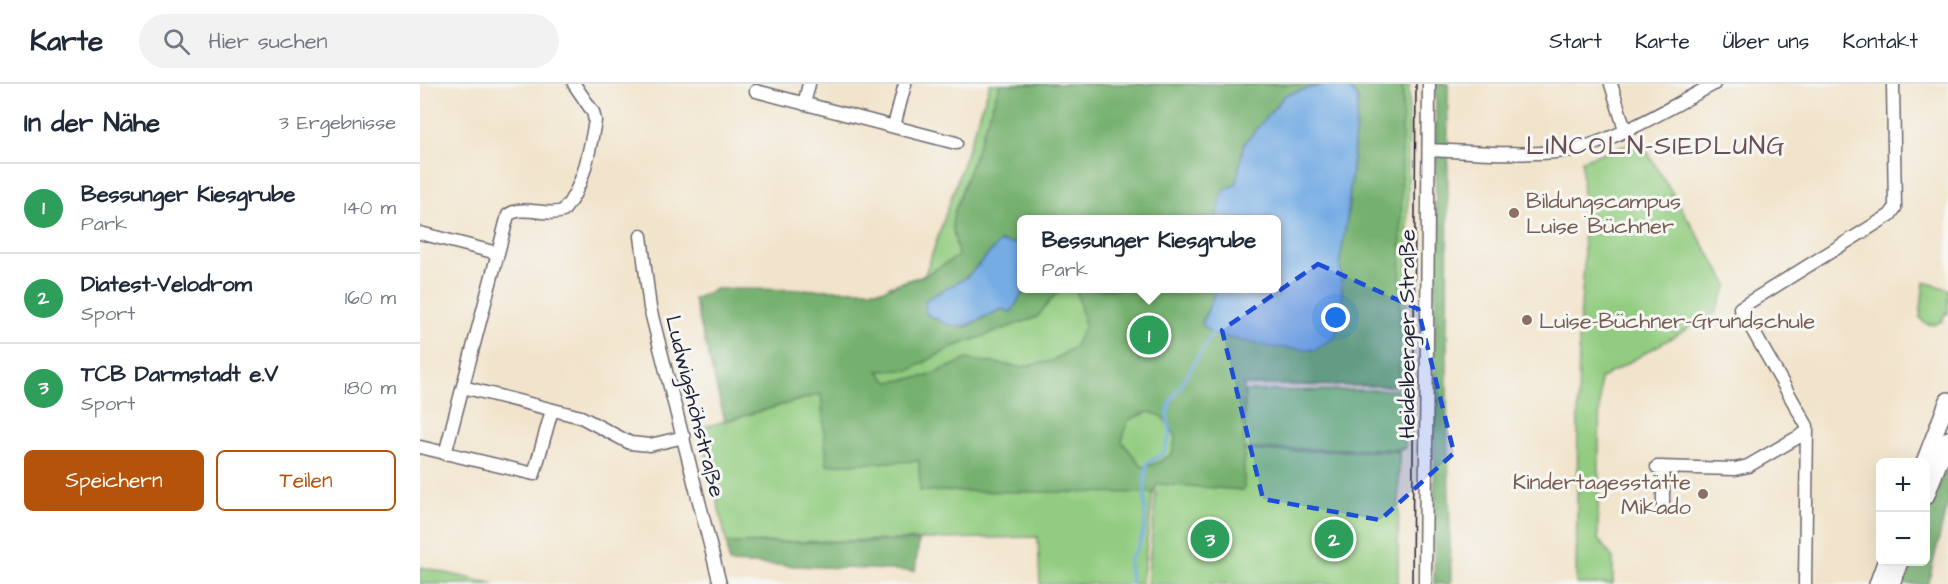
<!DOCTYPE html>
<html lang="de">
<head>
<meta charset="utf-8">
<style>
	body { margin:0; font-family:"Architects Daughter",sans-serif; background:#f2f2f3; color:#1f2937 }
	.controls { position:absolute; right:18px; bottom:18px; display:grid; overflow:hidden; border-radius:9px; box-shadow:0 6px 24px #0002 }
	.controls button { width:54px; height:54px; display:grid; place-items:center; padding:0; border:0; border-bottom:2px solid #e0e1e3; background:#fff; color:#1f2937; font:30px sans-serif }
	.you { position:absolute; left:916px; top:234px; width:21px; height:21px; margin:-15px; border:4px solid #fff; border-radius:50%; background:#1a73e8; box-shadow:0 0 0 9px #1a73e833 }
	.badge { display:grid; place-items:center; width:39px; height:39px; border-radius:50%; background:#b45309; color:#fff; font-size:20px; font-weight:700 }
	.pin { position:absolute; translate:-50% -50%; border:3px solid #fff; box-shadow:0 2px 6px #0006 }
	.popup { position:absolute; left:597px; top:131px; width:264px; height:78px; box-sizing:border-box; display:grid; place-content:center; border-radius:9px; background:#fff; filter:drop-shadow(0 2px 4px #0005); font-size:20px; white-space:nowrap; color:#747a83 }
	.popup b { font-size:22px; color:#1f2937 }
	.popup::after { content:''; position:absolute; left:50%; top:100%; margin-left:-12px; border:12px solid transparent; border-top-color:#fff }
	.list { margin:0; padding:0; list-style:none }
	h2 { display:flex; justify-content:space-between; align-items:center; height:78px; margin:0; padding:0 24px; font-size:26px }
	h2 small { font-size:20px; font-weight:400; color:#747a83 }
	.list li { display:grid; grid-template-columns:39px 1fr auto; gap:18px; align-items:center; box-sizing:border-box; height:90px; padding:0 24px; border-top:2px solid #e0e1e3 }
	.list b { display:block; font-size:22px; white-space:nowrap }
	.list p { margin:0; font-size:20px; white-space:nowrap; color:#747a83 }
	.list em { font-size:20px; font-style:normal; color:#747a83 }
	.actions { display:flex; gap:12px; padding:18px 24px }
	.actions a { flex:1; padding:14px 0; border:2px solid #b45309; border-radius:9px; text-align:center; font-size:21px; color:#b45309 }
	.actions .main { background:#b45309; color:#fff }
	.icon { flex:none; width:33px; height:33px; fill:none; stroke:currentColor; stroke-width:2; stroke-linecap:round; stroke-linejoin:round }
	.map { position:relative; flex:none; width:1528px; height:500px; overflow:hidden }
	header { display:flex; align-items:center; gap:36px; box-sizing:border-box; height:84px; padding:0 30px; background:#fff; border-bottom:2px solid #e0e1e3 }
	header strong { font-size:28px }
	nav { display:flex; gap:33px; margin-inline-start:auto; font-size:21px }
	.search { width:420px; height:54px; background:#f2f2f3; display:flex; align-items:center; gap:15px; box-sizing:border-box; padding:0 21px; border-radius:33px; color:#747a83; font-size:22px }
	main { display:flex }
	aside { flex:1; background:#fff }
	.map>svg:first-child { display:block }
</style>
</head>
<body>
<header>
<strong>Karte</strong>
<div class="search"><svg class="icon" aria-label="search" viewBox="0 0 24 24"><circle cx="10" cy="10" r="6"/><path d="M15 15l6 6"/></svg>Hier suchen</div>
<nav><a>Start</a><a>Karte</a><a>Über uns</a><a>Kontakt</a></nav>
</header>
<main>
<aside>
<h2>In der Nähe<small>3 Ergebnisse</small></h2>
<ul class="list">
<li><span class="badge" style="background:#2e9e5b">1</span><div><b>Bessunger Kiesgrube</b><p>Park</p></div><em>140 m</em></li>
<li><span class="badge" style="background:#2e9e5b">2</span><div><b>Diatest-Velodrom</b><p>Sport</p></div><em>160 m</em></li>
<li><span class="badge" style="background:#2e9e5b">3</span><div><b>TCB Darmstadt e.V</b><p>Sport</p></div><em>180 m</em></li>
</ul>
<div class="actions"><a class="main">Speichern</a><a>Teilen</a></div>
</aside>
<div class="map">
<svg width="1528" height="500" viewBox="0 0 1528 500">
	<rect width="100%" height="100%" fill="#f6f6f2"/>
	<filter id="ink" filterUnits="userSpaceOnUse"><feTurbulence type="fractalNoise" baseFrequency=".0167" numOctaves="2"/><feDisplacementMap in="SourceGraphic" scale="12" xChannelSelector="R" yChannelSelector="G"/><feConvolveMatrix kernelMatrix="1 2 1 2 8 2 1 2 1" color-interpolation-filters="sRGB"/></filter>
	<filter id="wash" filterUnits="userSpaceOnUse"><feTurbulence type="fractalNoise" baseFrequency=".008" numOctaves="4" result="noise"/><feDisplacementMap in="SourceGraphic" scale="24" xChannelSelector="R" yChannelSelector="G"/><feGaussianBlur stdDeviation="1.35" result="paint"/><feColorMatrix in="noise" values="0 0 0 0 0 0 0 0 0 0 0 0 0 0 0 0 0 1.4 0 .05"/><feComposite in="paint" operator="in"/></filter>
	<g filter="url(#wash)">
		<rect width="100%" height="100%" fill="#f2e4cc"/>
		<!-- green -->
		<path fill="#92cc80" stroke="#5a775e" stroke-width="1.5" fill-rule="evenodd" d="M570 0H989L986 301H821L738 399 823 406 824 367H979L978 500H727L736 409H733L722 500H620L618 453 307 459 280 344 401 310 475 297 468 298 456 287 474 286 469 202 505 191ZM602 136H856V204H602Z
			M1220 56 1308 201 1295 229 1180 295 1178 455 1193 474V500H1156L1159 250 1164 181 1162 76Z
			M1504 198 1528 205V230L1525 229 1522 237C1514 242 1506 242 1500 234Z
			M985 306V365H824L825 307Z
			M0 483 74 500H0Z"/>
		<!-- forest -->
		<path fill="#75b06e" stroke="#4c6954" stroke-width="1.5" fill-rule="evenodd" d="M580 0H904L865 11 824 60 816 100 803 107 796 135 602 136 601 160 580 158 546 194 505 216 544 244 583 225 591 227 605 205H640L617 233 533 263 490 286 458 287 468 298 508 292 547 275 601 283 632 277 654 263 665 242 656 205H796L782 239 792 250 851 263 895 266 922 213 920 176 928 128 938 15 929 3 907 0H983L979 302 824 301V406L737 400 733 409 500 407 499 377 407 381 401 310 305 337 274 215 296 205 462 206 508 190 538 172 532 141 534 129ZM729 328 742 332 756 352 752 370 737 379 723 383 702 358 708 336Z
			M1016 0H1028L1027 313 1031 500H1014Z
			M1528 380V417L1508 500H1482L1490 478H1506V434Z
			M499 457 495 487 309 479 307 459Z"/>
		<!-- water -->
		<path fill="#75ace4" stroke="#4c6790" stroke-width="1.5" d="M904 0 929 3 938 15 928 128 920 176 922 213 915 253 895 266 851 263 792 250 782 240 796 205 856 204V136L796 135 803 107 816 100 824 60 865 11Z
			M580 158 601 160 602 204 605 205 591 228 583 225C544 239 547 253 506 230L505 216 546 194Z"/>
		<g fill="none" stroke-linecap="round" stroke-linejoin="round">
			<!-- stream -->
			<path stroke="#75ace4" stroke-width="3" d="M711 500 709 476C736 443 719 416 727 379L743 370 751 348 747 336 750 319 792 250"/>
		</g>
	</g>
	<g filter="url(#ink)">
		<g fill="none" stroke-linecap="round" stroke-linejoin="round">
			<defs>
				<path id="minor" d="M1191 0 1205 46
					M336 7 536 59
					M384 20 389 0
					M474 42 485 0
					M1010 66C1050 68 1120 73 1157 65 1200 54 1255 21 1294 0
					M0 149 77 169
					M221 152 230 224 300 500
					M43 303 161 333 210 359 230 361 264 353
					M0 363 114 390 132 326
					M25 370 88 131C103 120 126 133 143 127 164 103 169 68 175 37L173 28 154 0
					M1237 383 1315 385 1328 382 1387 348
					M1243 383V423
					M1005 500 1009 0
					M1385 500 1387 342 1320 224 1470 131 1475 124 1473 0"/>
				<path id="major" d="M1504 378 1528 316
					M1506 413 1528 355
					M1457 500 1465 478
					M1472 500 1480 478"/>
			</defs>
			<!-- minor casing -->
			<use href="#minor" stroke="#6b666e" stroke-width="15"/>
			<!-- major casing -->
			<use href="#major" stroke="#6b666e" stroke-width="18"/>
			<!-- minor -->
			<use href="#minor" stroke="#fff" stroke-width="12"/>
			<!-- major -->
			<use href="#major" stroke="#fff" stroke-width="15"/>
			<!-- tram -->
			<path stroke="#22223b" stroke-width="1.5" d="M992 500 996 0"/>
		</g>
	</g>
	<!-- marked area -->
	<path fill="#1d4ed8" fill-opacity="0.2" stroke="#1d4ed8" stroke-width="4.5" stroke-dasharray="12 8" stroke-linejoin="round" d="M898 180 998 225 1034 369 960 436 843 415 802 246Z"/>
	<!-- markers -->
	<g fill="#8d6e63" stroke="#f6f6f2" stroke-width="2">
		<circle cx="1094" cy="129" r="6"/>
		<circle cx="1107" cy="236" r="6"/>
		<circle cx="1283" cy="410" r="6"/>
	</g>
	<g text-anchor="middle" stroke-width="6" stroke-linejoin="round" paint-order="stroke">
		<!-- education labels -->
		<g font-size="22" fill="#785e54" stroke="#f6f6f2" text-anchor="start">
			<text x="1106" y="124">Bildungscampus<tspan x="1106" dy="25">Luise Büchner</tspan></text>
			<text x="1119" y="244">Luise-Büchner-Grundschule</text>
			<text x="1271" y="405" text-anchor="end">Kindertagesstätte<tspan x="1271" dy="25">Mikado</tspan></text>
		</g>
		<!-- street labels -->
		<g font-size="22" fill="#22223b" stroke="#f6f6f2">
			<text transform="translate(986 250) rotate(-90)" y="8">Heidelberger Straße</text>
			<text transform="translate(276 322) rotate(76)" y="8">Ludwigshöhstraße</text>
		</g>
		<!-- quarter labels -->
		<g font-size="26" letter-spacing="1.5" fill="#6a5058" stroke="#f6f6f2">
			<text x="1236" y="70">LINCOLN-SIEDLUNG</text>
		</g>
	</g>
</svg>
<div class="controls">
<button>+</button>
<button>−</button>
</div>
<div class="you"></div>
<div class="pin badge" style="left:729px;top:251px;background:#2e9e5b">1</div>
<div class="popup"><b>Bessunger Kiesgrube</b>Park</div>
<div class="pin badge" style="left:914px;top:455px;background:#2e9e5b">2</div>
<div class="pin badge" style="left:790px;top:455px;background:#2e9e5b">3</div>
</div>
</main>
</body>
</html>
